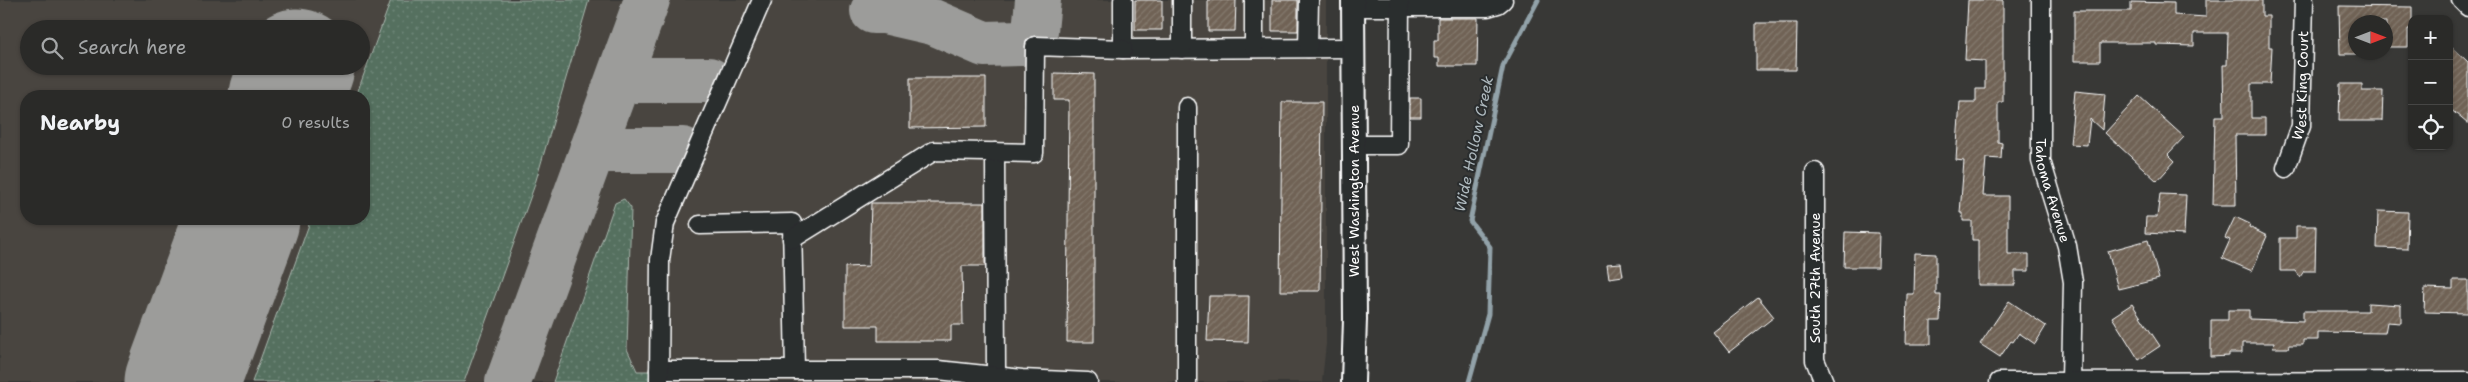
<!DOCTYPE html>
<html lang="en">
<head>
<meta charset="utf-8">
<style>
	body { margin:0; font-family:"Shantell Sans",sans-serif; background:#323230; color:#f1f3f6 }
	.controls { position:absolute; right:15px; top:15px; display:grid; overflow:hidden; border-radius:10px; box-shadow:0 1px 4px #0004 }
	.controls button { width:45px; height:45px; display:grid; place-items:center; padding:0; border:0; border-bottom:1px solid #464645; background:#2a2a28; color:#f1f3f6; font:25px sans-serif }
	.compass { position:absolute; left:2348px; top:15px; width:45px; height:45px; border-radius:50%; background:#2a2a28; box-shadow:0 1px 4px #0004; rotate:90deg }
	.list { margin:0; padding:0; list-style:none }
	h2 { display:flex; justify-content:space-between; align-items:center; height:65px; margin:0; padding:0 20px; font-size:21px }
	h2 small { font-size:16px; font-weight:400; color:#a5a7a8 }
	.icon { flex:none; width:28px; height:28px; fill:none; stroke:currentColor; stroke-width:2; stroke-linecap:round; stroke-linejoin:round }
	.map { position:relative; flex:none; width:2468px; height:382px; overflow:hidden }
	.search { position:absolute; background:#2a2a28; box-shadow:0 1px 4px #0004; left:20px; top:20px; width:350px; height:55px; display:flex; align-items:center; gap:12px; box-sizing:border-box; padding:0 18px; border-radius:28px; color:#a5a7a8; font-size:19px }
	.panel { position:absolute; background:#2a2a28; box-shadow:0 1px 4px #0004; left:20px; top:90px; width:350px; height:135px; border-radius:20px }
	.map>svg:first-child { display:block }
</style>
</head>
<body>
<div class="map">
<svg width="2468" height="382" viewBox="0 0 2468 382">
	<defs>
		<pattern id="grass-dots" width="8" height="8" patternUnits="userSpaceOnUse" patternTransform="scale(1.25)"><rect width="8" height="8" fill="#54705f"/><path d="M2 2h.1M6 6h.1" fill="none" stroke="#6e8577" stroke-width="1.8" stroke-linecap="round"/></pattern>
		<pattern id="building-hatch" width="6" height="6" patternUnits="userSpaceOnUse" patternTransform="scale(1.25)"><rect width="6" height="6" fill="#6f6255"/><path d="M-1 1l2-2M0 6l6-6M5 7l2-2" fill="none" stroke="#857a6e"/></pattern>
	</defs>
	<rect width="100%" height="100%" fill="#383836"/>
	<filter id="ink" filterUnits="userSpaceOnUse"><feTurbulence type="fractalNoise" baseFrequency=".02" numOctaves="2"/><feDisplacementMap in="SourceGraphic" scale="10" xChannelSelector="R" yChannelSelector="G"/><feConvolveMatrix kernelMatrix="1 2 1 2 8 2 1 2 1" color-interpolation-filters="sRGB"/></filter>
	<g filter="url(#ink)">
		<!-- built -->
		<path fill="#48453f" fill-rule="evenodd" d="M0 0H1326V344L1322 382H0ZM29 29H361V66H29ZM26 96H364V219H26Z"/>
		<!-- grass -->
		<path fill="url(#grass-dots)" stroke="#aab8af" d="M391 0H589L534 187 464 382H252L311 219H364V96H356Z
			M624 199 631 208 627 349 637 371H653V382H553L615 203Z"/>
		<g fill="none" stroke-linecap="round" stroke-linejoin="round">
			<!-- stream -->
			<path stroke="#92a2a9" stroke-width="5" d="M1469 382 1488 314 1490 247 1470 221 1503 66 1538 0"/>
			<!-- taxiway -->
			<path stroke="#9c9c9a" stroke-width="46" d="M873 11H885L933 22 984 44 1022 43 1031 37 1035 31 1038 0
				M618 80H709
				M592 150H683
				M508 382 647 0"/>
			<!-- runway -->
			<path stroke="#9c9c9a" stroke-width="115" d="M286 96 297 66
				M182 382 242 219"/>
		</g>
		<!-- building -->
		<path fill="url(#building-hatch)" stroke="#fff" d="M1135 0H1162V30H1135Z
			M1208 0H1236L1235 31H1208Z
			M1272 0H1298V31H1272Z
			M1968 0H2003V102H1998V142L2002 143 2001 159 1986 158 1983 196H2008V254H2029V271H2015V285H1978V240H1972V221H1963V213H1960L1964 161 1956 160 1960 102H1976V89H1985V61L1965 60Z
			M2206 0H2262V16H2269V47H2272L2270 84H2251V118H2265V135H2235L2236 205H2213L2215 116H2224L2223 65H2227L2228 33H2194V46L2156 45V43H2100V61H2074V11H2131V2L2174 3V15L2206 17Z
			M2339 6 2412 7V29H2408V47H2386V22H2356V54H2340Z
			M1438 18H1478L1477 66H1439V58H1434V40H1438Z
			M1756 23H1797L1796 70H1756Z
			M2449 44 2468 62V124L2449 108Z
			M1054 73 1094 74V342H1067L1069 100H1054Z
			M910 78H986V127L910 128Z
			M2340 84H2362V91H2383L2382 121H2339Z
			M2075 91 2105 94 2102 130 2090 119 2087 145 2070 144Z
			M2139 96 2184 137 2168 154 2175 161 2157 181 2105 133Z
			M1410 98H1421V117H1410Z
			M1282 102H1322L1320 291H1280Z
			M2160 194 2186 195 2184 235 2145 233 2146 217H2157Z
			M871 203H985V266H962L963 325H951V341H878V326H845V267L869 266Z
			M2378 211 2408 212 2407 249 2377 248Z
			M2235 217 2250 224 2249 227 2267 236 2252 271 2222 258 2230 240 2225 238Z
			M2296 226H2316L2315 271H2304L2300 277 2296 271H2280V238H2296Z
			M1845 232 1879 233 1878 267H1844Z
			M2148 240 2159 279 2118 289 2108 251Z
			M1915 253 1936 254V295H1941L1940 321H1931V344H1906L1907 294H1914Z
			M1621 263 1623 276 1609 278 1607 264Z
			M2453 280H2468V313L2424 312 2425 288 2453 289Z
			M1209 296H1249L1248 342 1207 341Z
			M1758 297 1774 317 1729 352 1713 332Z
			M2009 301 2046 326 2035 344 2019 333 2013 342 2011 341 2000 357 1980 344Z
			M2368 303 2401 305V323L2387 322 2385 333 2318 332V340H2303V345H2289L2288 348H2273L2274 343H2242V353H2229V356L2211 357V320H2228V310H2249V319L2303 321V311H2368Z
			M2132 304 2160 346 2139 360 2112 317Z"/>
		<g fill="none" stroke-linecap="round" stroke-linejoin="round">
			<defs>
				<g id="minor">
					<path d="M1123 0V49L1353 48"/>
					<path id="s1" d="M2041 0V161L2067 246 2073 282 2071 381"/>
					<path d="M2461 0 2468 7"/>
					<path d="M1353 7H1488L1498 4 1503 0"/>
					<path d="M1254 48V0"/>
					<path d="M1308 48 1309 0"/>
					<path d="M1182 49V0"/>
					<path d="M1187 107V382"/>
					<path d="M1354 145H1399L1400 0"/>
					<path d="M995 152 996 375"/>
					<path id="s2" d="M2286 168 2301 126 2304 0"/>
					<path d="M1815 172V360L1824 382"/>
					<path d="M700 225 792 223 795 370"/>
					<path d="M792 239 934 151 1034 153 1035 46 1123 49"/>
					<path d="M659 370H938L1022 379 1088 382"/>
					<path d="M659 381 660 260 665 223 762 0"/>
					<path d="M1999 382 2468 381"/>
				</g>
				<path id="major" d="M1353 382 1355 319 1353 0"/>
			</defs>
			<!-- minor casing -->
			<use href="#minor" stroke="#fff" stroke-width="21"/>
			<!-- major casing -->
			<use href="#major" stroke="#fff" stroke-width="26"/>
			<!-- minor -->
			<use href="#minor" stroke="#2a2d2e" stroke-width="18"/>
			<!-- major -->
			<use href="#major" stroke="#2a2d2e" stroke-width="22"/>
		</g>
	</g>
	<g text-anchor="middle" stroke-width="4" stroke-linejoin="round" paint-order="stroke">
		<!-- street labels -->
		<g font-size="14" fill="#fff" stroke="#2a2d2e">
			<text dy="5" stroke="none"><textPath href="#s2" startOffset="85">West King Court</textPath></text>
			<text dy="5" stroke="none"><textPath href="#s1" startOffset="192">Tahoma Avenue</textPath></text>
			<text transform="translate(1354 191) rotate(-90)" y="5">West Washington Avenue</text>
			<text transform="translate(1815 278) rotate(-90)" y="5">South 27th Avenue</text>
		</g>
		<!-- water labels -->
		<g font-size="15" font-style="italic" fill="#aeb9be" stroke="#2a2d2e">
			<text transform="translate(1474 144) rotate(-78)" y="5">Wide Hollow Creek</text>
		</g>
	</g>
</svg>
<div class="controls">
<button>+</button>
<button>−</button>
<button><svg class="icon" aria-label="locate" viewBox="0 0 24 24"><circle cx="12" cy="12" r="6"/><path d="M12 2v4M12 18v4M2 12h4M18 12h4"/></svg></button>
</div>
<svg class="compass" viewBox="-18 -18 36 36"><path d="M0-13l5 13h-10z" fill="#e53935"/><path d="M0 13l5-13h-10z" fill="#a5a7a8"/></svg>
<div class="search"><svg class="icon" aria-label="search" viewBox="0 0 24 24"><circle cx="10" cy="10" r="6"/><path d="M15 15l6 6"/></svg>Search here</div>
<section class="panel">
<h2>Nearby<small>0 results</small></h2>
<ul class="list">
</ul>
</section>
</div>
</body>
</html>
